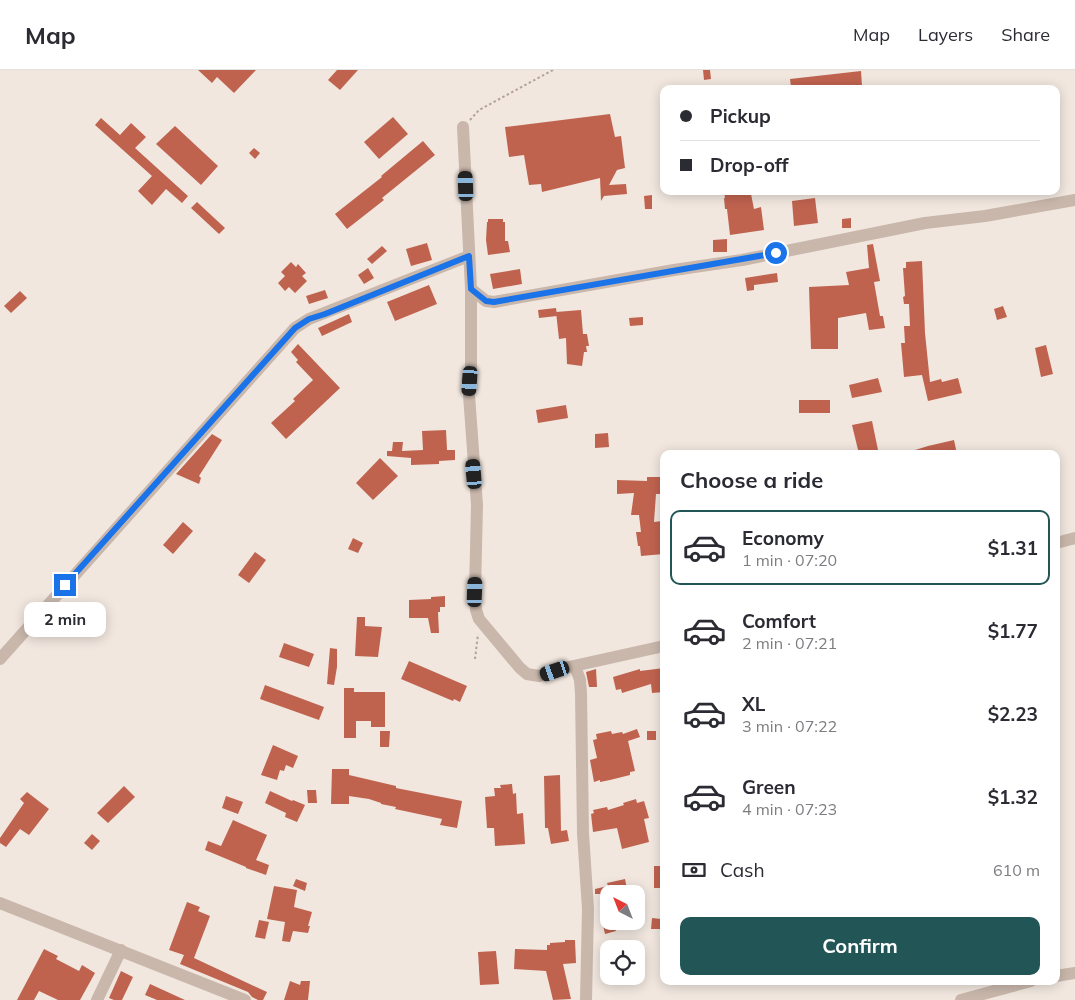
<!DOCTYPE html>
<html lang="en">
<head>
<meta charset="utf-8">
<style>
	:root { --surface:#fff; --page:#f2f2f3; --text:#2b2b33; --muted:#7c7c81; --line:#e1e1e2; --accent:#225656 }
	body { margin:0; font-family:Mulish,sans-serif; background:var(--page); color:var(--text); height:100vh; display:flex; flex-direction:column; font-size:19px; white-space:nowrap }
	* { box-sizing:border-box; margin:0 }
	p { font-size:16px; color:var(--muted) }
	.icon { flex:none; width:28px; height:28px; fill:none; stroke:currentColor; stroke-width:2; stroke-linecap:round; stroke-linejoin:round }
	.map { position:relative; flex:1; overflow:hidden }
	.details { position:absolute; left:660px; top:380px; width:400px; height:535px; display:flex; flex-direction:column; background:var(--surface); border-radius:10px; box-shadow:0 2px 12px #0003 }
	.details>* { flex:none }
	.guide { position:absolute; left:660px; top:15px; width:400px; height:110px; border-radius:10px; box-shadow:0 2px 12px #0003; display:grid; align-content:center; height:110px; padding:0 20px; background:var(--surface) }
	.needle { width:32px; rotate:318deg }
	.fabs { position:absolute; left:600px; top:815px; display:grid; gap:10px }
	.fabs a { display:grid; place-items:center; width:45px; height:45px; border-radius:10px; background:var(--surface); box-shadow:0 2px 12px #0003; font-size:25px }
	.end { position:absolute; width:22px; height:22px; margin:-11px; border:6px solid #1a73e8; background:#fff; box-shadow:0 0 0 2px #fff }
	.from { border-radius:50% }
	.bubble { position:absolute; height:35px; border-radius:10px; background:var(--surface); box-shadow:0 2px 12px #0003; font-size:16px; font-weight:700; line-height:35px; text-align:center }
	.car { position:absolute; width:15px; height:30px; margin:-15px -8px; border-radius:6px; box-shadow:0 0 4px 1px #0007; background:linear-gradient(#222 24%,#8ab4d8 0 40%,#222 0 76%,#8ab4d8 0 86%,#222 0) }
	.guide b { display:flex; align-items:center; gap:18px; height:48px; font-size:19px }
	.guide b+b { border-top:1px solid var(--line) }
	.guide i { width:12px; height:12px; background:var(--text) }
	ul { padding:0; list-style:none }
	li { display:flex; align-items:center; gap:15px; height:75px; margin:0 10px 8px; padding:0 10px; border:2px solid transparent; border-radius:10px }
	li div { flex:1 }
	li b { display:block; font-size:19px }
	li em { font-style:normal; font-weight:700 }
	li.current { border-color:var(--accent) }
	li>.icon { width:45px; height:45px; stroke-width:1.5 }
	h2 { padding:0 20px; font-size:22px; line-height:60px }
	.pay { display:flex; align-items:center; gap:12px; height:55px; padding:0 20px; font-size:19px }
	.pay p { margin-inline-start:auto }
	.primary-button { display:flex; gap:10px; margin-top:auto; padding:10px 20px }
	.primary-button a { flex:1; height:58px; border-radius:10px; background:var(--accent); color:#fff; font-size:20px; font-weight:700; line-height:58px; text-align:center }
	header { display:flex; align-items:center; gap:30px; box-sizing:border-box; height:70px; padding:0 25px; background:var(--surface); border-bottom:1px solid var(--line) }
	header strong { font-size:24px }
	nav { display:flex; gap:28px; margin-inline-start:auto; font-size:18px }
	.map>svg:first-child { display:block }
	.building { fill:#bf634f }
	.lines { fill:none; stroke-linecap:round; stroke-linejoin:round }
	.path { stroke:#b5a195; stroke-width:2; stroke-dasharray:2.5 2.5; stroke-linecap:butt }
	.minor { stroke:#c9b7ab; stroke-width:12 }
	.route { stroke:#1a73e8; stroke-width:6 }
</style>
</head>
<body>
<header>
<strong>Map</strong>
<nav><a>Map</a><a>Layers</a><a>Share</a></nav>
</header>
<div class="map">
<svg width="1075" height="930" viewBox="0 0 1075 930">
	<rect width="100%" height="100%" fill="#f1e7df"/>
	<g class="building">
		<polygon points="198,0 256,0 234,23 217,7 212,13"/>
		<polygon points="337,0 358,0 340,20 328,10"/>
		<polygon points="703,0 710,0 711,9 704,10"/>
		<polygon points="861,1 862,16 836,19 795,19 795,16 791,17 790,9"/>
		<polygon points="610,44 615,67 621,66 625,98 617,100 609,115 626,114 627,124 604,126 601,131 600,108 542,122 541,114 529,115 524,85 509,87 505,57"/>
		<polygon points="393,47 408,64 379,89 364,72"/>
		<polygon points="101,48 120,65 131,53 146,67 135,78 188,126 182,133 166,119 152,135 138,121 152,106 95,55"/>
		<polygon points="175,56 218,96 201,115 156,74"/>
		<polygon points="423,71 435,85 382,128 384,130 347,159 335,144 382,107 381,106"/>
		<polygon points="254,78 260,83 255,89 249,83"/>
		<polygon points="724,121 743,121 744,125 751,124 754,139 761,137 764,160 730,165 727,139 725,139 724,128 725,128"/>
		<polygon points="652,125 652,139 645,139 644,126"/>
		<polygon points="815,128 818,153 794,156 792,131"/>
		<polygon points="197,132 225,158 219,164 191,138"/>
		<polygon points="851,148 851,158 842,158 842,149"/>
		<polygon points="488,149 503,149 503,152 505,152 505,171 508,171 510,182 488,185 486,170 487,152 488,152"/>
		<polygon points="727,169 727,182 713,182 713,170"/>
		<polygon points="427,173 432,190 411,196 406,179"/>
		<polygon points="873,174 880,211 874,212 880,246 883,246 885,258 869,260 866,243 838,248 838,279 811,279 809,217 849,215 846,202 869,198 867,175"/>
		<polygon points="382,176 387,181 372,194 367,189"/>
		<polygon points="922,191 925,263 930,312 941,309 942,312 958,308 962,323 928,331 922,305 904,307 901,273 905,273 904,256 910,256 909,234 904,234 903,227 905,226 903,198 906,198 906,192"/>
		<polygon points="291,192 296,197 298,194 306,203 302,206 307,211 295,223 289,217 285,221 278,213 285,206 281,202"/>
		<polygon points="368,198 374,208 364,214 358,205"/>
		<polygon points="520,199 522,214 493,219 490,204"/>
		<polygon points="777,203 778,212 754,215 754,220 747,221 745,208"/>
		<polygon points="429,215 437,234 395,251 387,232"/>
		<polygon points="325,220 328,228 309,234 306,226"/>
		<polygon points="20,221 27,228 11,243 4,236"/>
		<polygon points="1003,236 1007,247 997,250 994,239"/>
		<polygon points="556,238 557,246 539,248 538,240"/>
		<polygon points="581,240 583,264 587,264 589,276 586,276 587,282 584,282 582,296 567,294 566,268 559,269 556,242"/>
		<polygon points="349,244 352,252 322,266 318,258"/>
		<polygon points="643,247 643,255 630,256 629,248"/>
		<polygon points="298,274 340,318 286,369 271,353 295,331 293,329 313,310 296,292 298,290 291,282"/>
		<polygon points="1046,275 1053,304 1041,307 1035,278"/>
		<polygon points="878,308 882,322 852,328 849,315"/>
		<rect x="799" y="330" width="31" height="13"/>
		<polygon points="566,335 568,348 538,353 536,340"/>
		<polygon points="872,351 878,380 859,384 852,355"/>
		<polygon points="446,360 447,380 455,380 455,390 439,391 439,394 411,395 411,388 387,386 387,381 392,381 393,372 403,372 402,381 423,380 422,361"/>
		<polygon points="608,363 609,377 595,378 595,364"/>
		<polygon points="212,364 222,370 199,406 201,408 199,414 176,404"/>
		<polygon points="954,370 957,384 913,384 912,381 928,376"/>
		<polygon points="380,388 398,406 373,430 356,413"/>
		<polygon points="647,407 660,407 660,424 656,424 654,452 662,451 664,484 641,486 640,476 638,476 636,462 641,462 639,445 631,445 634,423 617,424 617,410 647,411"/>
		<polygon points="183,452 193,461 173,484 163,475"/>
		<polygon points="353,468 363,473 358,483 348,479"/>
		<polygon points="255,482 266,490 249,513 238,505"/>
		<polygon points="445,526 445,537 440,537 440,542 438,542 439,563 431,563 428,548 409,548 409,530 431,529 431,527"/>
		<polygon points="357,547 365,547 365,556 382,557 378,587 355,586"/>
		<polygon points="284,573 314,584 309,597 279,587"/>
		<polygon points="330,578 337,579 337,597 334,615 327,614"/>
		<polygon points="409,591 467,616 460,632 454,629 453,631 401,609"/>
		<polygon points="664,598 664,622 652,623 651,614 622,623 621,619 616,620 613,607 640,599 640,601"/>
		<polygon points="596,599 597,617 589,617 586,602"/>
		<polygon points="265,615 324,637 319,650 260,629"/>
		<polygon points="344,618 354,618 354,622 385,622 385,657 371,657 371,651 356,651 356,668 344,668"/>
		<polygon points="637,659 640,667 628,671 635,701 630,702 630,705 610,710 600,712 600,710 594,712 590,690 597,688 593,670 597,669 596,664 611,661 612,664 622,662 623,664"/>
		<polygon points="380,661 390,661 389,677 380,677"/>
		<rect x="647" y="661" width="9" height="9"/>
		<polygon points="273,675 298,686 293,698 286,695 284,701 280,700 277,710 261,705"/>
		<polygon points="332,699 349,699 349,705 396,716 396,718 462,731 457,758 440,755 442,749 395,739 396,737 381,734 381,733 369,729 349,726 349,734 331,734"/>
		<polygon points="560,705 561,761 567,760 569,771 551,774 548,758 545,758 544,706"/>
		<polygon points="512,714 513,724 516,723 517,744 523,743 525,774 495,776 494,758 487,758 485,727 495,726 494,718 501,718 500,715"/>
		<polygon points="124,716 135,727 108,753 97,743"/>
		<polygon points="307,720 316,720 317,733 308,733"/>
		<polygon points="270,721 292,731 293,730 305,735 297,752 285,747 286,743 265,733"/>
		<polygon points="27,722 49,739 29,765 20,759 6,777 0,773 0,768 24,733 20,729"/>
		<polygon points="226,726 243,732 238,744 222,738"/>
		<polygon points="636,729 637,733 644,731 649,748 644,749 649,772 622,779 617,758 593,762 591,744 594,743 593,740 607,737 608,740 624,735 623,733"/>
		<polygon points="233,750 267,765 256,790 269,795 266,805 246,798 246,797 205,780 208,771 221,776"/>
		<polygon points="92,764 100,771 92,780 84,773"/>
		<rect x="654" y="796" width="10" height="22"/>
		<polygon points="296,809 307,813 305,821 293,816"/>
		<polygon points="625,809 628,824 609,824 609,850 605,850 600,824 595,824 595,819 608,816 607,813"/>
		<polygon points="274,816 297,820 294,837 312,842 308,856 310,856 308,863 293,861 290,872 282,871 285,852 267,849"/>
		<polygon points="187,832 200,837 198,841 210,846 194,888 267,922 263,930 258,930 252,927 248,922 180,894 184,885 169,880"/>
		<polygon points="652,848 661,849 660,859 651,859"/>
		<polygon points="259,850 269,852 265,869 255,867"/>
		<polygon points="602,851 613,851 616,861 605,864"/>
		<polygon points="565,870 575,870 576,893 563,894 571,929 553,930 546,901 514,899 515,879 547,880 547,875 550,875 550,873 565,872"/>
		<polygon points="44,879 58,886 56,889 79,901 82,895 95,903 80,930 58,930 39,921 34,930 17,930"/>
		<polygon points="496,881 499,914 480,915 478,882"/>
		<polygon points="121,901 133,907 122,930 114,930 109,928"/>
		<polygon points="610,906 623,906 623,914 611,914"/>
		<polygon points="290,911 300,915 301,911 310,911 308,930 284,930"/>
		<polygon points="150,914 185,930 157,930 145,925"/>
	</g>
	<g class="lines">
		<g class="path">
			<polyline points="470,50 479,40 553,0"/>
			<polyline points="475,589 478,564"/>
		</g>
		<g class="minor">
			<polyline points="463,57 471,219 471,297 469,325 477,435 475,522 476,540 479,549 520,598 527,604 539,606 569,597 664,576"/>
			<polyline points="471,219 486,231 494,232 674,200 742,190 925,153 985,146 1075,130"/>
			<polyline points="1056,473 1075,468"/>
			<polyline points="0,589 295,258 309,249 469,186"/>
			<polyline points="575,596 580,610 581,623 583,763 588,839 586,930"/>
			<polyline points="0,833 245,930"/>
			<polyline points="1056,906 1075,903"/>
			<polyline points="97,930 121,880"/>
			<polyline points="961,930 1031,911"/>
		</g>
	</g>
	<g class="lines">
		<polyline class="route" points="65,515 295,258 309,249 325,244 469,186 471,219 486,231 494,232 776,183"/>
	</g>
</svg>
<div class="fabs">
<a><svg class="needle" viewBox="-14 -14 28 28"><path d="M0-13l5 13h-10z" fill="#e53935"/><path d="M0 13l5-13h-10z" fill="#7c7c81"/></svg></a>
<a><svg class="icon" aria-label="locate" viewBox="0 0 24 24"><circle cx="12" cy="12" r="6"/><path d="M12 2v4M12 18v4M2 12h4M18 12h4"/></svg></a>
</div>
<i class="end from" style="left:776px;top:183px"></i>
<i class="end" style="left:65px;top:515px"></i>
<div class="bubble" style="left:24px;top:532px;width:82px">2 min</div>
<i class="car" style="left:466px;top:116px;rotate:358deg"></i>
<i class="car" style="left:470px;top:311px;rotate:184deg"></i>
<i class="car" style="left:474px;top:404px;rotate:355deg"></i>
<i class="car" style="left:475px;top:522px;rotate:2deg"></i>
<i class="car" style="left:555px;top:601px;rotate:251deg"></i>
<div class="guide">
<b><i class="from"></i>Pickup</b>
<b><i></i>Drop-off</b>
</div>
<section class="details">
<h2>Choose a ride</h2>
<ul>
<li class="current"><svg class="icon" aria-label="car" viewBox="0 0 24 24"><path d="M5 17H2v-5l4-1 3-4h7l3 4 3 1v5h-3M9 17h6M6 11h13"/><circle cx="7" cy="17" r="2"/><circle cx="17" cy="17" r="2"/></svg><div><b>Economy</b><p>1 min · 07:20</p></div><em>$1.31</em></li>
<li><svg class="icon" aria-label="car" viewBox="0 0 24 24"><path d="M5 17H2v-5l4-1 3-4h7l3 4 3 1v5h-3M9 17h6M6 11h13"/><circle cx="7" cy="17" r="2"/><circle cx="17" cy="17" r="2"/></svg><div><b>Comfort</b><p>2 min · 07:21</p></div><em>$1.77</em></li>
<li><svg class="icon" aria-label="car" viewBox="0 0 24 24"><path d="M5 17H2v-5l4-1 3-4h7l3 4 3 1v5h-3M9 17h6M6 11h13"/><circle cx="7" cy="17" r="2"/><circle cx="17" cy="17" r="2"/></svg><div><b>XL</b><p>3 min · 07:22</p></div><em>$2.23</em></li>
<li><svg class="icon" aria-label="car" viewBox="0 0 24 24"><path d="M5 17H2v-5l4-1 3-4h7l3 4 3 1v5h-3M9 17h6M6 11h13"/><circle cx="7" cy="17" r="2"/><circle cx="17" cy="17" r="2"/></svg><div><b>Green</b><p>4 min · 07:23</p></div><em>$1.32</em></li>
</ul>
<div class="pay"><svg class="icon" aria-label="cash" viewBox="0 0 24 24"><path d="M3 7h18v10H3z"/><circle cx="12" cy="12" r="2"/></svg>Cash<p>610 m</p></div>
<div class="primary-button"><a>Confirm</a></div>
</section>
</div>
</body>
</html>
